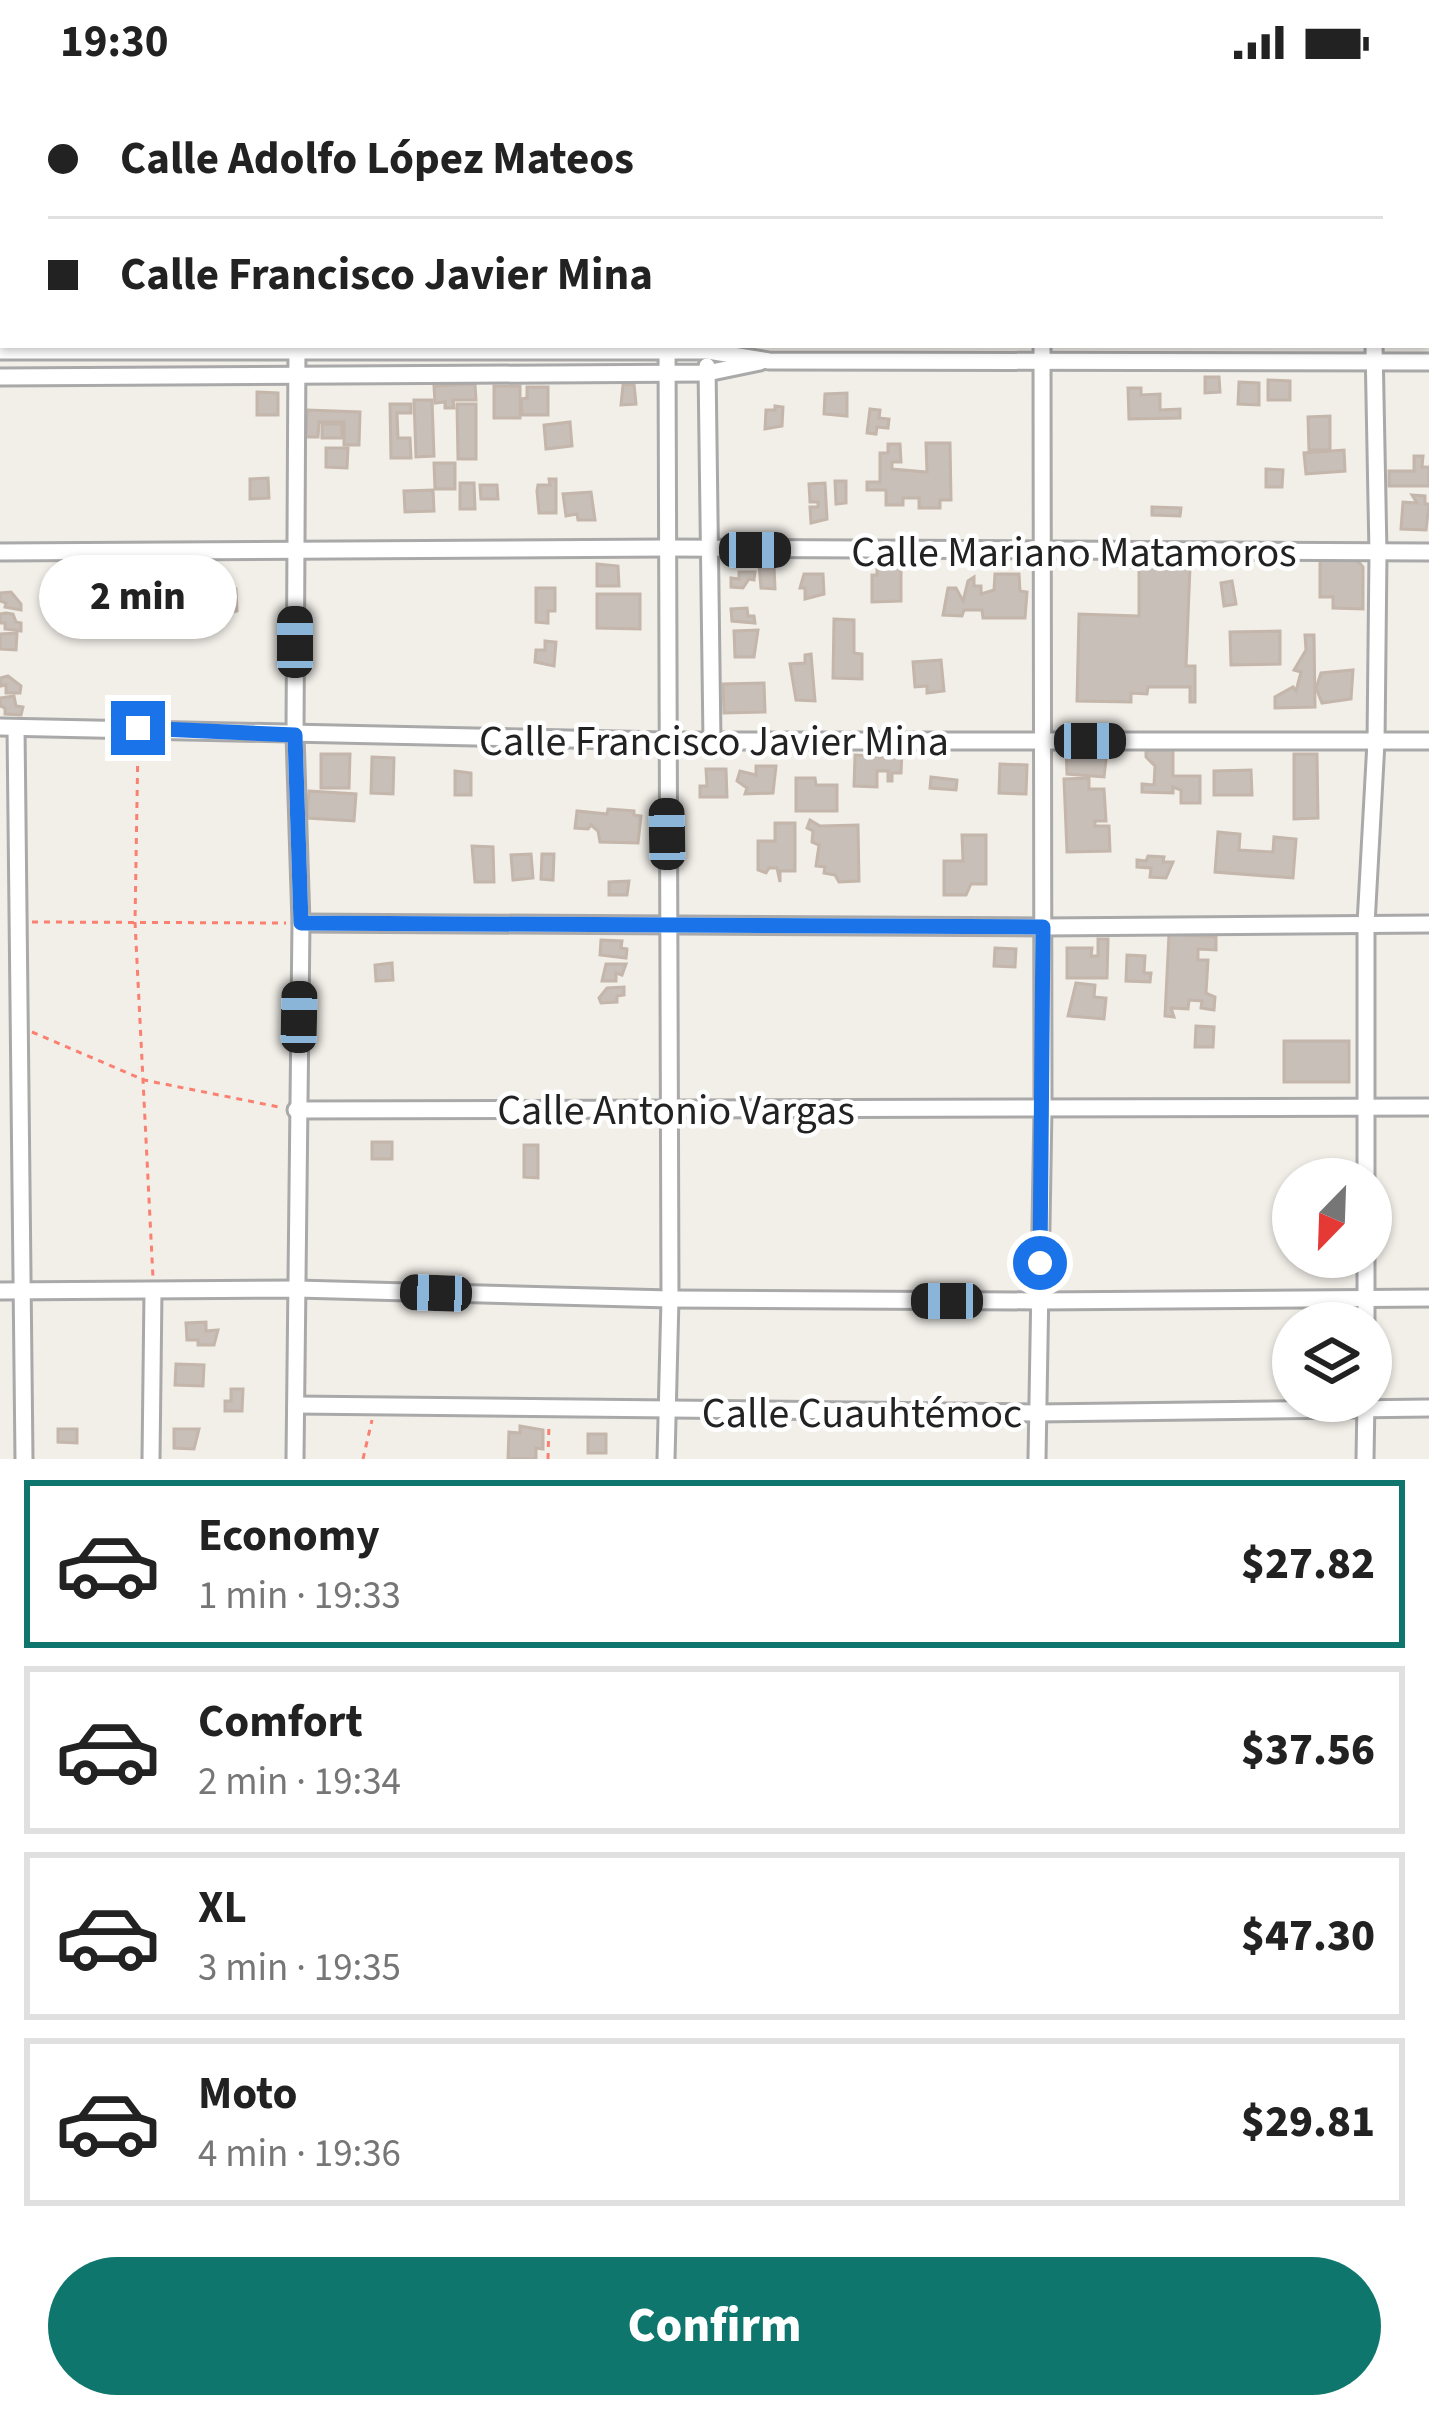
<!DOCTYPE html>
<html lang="en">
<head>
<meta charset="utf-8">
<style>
	:root { --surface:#fff; --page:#f6f6f6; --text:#222; --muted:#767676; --line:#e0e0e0; --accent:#0f766e }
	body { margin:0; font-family:"Source Sans 3",sans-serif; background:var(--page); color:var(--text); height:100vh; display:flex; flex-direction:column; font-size:45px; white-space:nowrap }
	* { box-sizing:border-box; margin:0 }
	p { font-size:39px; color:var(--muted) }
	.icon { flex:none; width:66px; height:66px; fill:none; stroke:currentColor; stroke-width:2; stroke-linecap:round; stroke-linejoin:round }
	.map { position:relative; height:1375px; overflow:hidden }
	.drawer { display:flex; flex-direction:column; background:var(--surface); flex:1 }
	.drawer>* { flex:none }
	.guide { position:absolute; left:0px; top:0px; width:1431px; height:264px; box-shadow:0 3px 9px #0004; display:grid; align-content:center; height:264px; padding:0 48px; background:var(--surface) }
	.needle { width:78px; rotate:203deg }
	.buttons { position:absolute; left:1272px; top:1074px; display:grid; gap:24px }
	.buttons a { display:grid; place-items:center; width:120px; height:120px; border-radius:50%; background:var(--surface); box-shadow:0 3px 9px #0004; font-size:60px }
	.end { position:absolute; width:54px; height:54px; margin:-27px; border:15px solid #1a73e8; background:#fff; box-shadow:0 0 0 6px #fff }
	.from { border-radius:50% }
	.bubble { position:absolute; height:84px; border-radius:42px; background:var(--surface); box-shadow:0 3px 9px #0004; font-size:39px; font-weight:800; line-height:84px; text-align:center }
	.car { position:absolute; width:36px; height:72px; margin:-36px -18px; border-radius:15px; box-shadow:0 0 9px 3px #0007; background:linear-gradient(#222 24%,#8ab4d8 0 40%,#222 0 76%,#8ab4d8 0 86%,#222 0) }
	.guide b { display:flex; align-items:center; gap:42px; height:114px; font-size:45px }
	.guide b+b { border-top:3px solid var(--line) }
	.guide i { width:30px; height:30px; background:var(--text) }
	ul { padding:21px 0 0; list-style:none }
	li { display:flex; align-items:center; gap:36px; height:168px; margin:0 24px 18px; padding:0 24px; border:6px solid var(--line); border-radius:0px }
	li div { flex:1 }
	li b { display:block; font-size:45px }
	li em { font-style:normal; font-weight:800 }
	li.on { border-color:var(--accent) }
	li>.icon { width:108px; height:108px; stroke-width:1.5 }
	.button { display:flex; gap:24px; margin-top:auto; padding:24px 48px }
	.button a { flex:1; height:138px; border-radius:72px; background:var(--accent); color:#fff; font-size:48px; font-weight:800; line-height:138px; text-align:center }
	.status { display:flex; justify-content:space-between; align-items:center; height:84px; padding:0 60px; background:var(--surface); direction:ltr }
	.status svg { height:33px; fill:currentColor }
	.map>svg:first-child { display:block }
	.building { fill:#c7bfb8; stroke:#c4b6ab; stroke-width:3 }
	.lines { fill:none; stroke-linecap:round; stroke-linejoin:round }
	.minor-casing { stroke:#a9a9a9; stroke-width:21 }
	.path { stroke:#fa8072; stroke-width:3; stroke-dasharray:6 6; stroke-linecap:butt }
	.minor { stroke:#fff; stroke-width:15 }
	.route { stroke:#1a73e8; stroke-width:15 }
	.labels { text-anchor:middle; stroke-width:9; stroke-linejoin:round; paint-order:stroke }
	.street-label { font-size:42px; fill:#222; stroke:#fff }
</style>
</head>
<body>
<div class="status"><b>19:30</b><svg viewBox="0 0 49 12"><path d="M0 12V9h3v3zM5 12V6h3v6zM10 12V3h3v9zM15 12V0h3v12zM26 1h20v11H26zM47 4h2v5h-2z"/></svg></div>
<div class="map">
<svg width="1429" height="1375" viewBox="0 0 1429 1375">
	<rect width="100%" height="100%" fill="#f2efe9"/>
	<g class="building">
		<polygon points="1205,293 1219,293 1220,308 1205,309"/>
		<polygon points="1268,296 1290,297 1290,316 1268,316"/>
		<polygon points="1239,298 1259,299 1259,321 1238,320"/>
		<polygon points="475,300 476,316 453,316 454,324 445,324 445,318 435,319 434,302"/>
		<polygon points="634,300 636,320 621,321 623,301"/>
		<rect x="494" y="302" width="26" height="32"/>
		<polygon points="527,303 548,303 548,331 522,331 521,315 527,314"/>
		<polygon points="1128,304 1141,304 1141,311 1160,310 1160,326 1180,325 1180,334 1129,335"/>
		<polygon points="257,308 278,309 278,331 257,331"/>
		<polygon points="847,309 847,332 824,330 825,310"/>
		<polygon points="414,316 432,316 434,372 416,373"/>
		<polygon points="390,320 411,320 411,329 397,329 398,354 410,354 411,374 391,374"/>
		<polygon points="457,320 476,320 476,375 458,375"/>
		<polygon points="775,322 783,323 782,342 765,345 766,326 775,326"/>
		<polygon points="870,325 880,326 879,334 889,335 888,344 877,343 876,350 867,349"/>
		<polygon points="307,326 360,328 359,361 344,361 344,338 319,338 318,353 306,353"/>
		<polygon points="1330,332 1330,366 1309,366 1308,333"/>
		<polygon points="570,338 572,362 546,365 544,341"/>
		<rect x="322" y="340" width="20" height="14"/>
		<polygon points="926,359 950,359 951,416 940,416 940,424 919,424 919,414 903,414 903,421 886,421 886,406 867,406 867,398 880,398 880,369 888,369 888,360 900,360 901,378 892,378 892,385 927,388"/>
		<polygon points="326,364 348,364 347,384 326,383"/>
		<polygon points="1344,366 1345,387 1306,390 1304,369"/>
		<polygon points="1414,372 1423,372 1422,383 1429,383 1429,402 1389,402 1389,387 1414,387"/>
		<polygon points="434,379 455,379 455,405 435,405"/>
		<polygon points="1266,385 1283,386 1282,403 1266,403"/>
		<polygon points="268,394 269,414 250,415 250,395"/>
		<polygon points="549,395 556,395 556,429 539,429 537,407 538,401 550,401"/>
		<polygon points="835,397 846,397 846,419 836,420"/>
		<polygon points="460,399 474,399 475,425 460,425"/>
		<polygon points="825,399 827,435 811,439 810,423 818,423 818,418 810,418 809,400"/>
		<polygon points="480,401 497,401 498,415 481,415"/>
		<polygon points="433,406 434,427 405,428 404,407"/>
		<polygon points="591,408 595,436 578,436 577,430 566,432 563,410"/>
		<polygon points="1412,411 1425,412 1425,420 1429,420 1426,446 1401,445 1403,418 1417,419"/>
		<polygon points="1152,423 1181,424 1180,432 1152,431"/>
		<polygon points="1320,476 1357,476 1363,483 1363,525 1333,524 1333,513 1320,513"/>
		<polygon points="597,480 618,482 619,502 597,502"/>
		<polygon points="877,480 901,480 901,517 872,518 872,491 877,491"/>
		<polygon points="759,481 774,482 775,505 761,504"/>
		<polygon points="1106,481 1190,483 1186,582 1195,582 1195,618 1190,618 1190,603 1148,603 1147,610 1131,609 1131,618 1077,617 1079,530 1139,532 1139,484"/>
		<polygon points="739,488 755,488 754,496 749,495 743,504 731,503 731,494 739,495"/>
		<polygon points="804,490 823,490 824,510 805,515 805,504 800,504"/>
		<polygon points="995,490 1019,490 1020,507 1027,508 1025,534 983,534 982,526 964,526 962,532 943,531 948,504 956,504 963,517 968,497 974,493 974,502 981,502 981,510 994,506"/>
		<polygon points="1232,497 1236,520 1224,522 1221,499"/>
		<polygon points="536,504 555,504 555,527 548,527 548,539 536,538"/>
		<polygon points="226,505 236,505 237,527 220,532 219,515 226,515"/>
		<polygon points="11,508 21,520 21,526 5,523 6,519 0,517 0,509"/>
		<polygon points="597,510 640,510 640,545 597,544"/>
		<polygon points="203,512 213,512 214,539 204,539"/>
		<polygon points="747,524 748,532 754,532 755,539 732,537 731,525"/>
		<polygon points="6,529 13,530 16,538 21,539 21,547 5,545 5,539 0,539 0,530"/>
		<polygon points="834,535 854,536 854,569 862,570 862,595 833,594"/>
		<polygon points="758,546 754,573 735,573 734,547"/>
		<polygon points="1280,547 1280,580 1231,581 1230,548"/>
		<polygon points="17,549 16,566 0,565 0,550"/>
		<polygon points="1305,551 1314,551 1315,623 1275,624 1275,613 1293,603 1296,607 1301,588 1294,586 1306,566"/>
		<polygon points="545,557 556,558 554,582 535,578 536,566 545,566"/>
		<polygon points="811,570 815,617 796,616 790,580 805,579 805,571"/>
		<polygon points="941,576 944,607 927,609 927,602 915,603 913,578"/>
		<polygon points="1353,586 1351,615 1322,619 1316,604 1321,589"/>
		<polygon points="8,592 21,602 20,609 6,609 6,601 1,602 0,594"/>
		<polygon points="764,599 765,628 724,629 723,600"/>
		<polygon points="14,612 16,622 23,623 21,631 5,630 5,624 0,622 0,614"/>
		<polygon points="1066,665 1107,667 1104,693 1067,690"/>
		<polygon points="1146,666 1173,666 1173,692 1200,692 1200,719 1181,719 1181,706 1173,703 1173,709 1142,708 1142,700 1154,701 1155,682 1146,673"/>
		<polygon points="893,667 902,668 901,689 892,689 892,697 888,697 888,687 877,687 877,703 854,702 855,671 890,673"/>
		<polygon points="321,670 350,670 349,704 321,704"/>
		<polygon points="1294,670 1317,670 1318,734 1294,735"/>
		<polygon points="372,673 394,674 393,710 371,709"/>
		<polygon points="1000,680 1027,681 1026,710 999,709"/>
		<polygon points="756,682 776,682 773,709 745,710 747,704 737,697 740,687 756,691"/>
		<polygon points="706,685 726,685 727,713 700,713 700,702 707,702"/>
		<polygon points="1251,686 1252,711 1214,711 1214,687"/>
		<polygon points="455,687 471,689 471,711 455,711"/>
		<polygon points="931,693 957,696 956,706 930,704"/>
		<polygon points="796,694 815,694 816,701 837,701 837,727 796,727"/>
		<polygon points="1089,694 1089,705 1104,705 1106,737 1095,737 1095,742 1109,742 1110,767 1067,768 1064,695"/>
		<polygon points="309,707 356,710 354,737 307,734"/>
		<polygon points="608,725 634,727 634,731 641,732 638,759 600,758 598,747 591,741 588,745 575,744 577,727 607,730"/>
		<polygon points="810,736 820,742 858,741 859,797 839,798 835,791 824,789 825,783 816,782 819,761 812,758 813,747 807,744"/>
		<polygon points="775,739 795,739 795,787 780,787 780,798 777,784 769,784 766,789 758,786 758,757 775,757"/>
		<polygon points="1218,748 1240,750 1239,766 1273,768 1274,753 1296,755 1293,794 1215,788"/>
		<polygon points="962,751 986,751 986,800 971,800 966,811 944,811 944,777 963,777"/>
		<polygon points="472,762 493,763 494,798 475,798"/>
		<polygon points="531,770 533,794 513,796 511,771"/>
		<polygon points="542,770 554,770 553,796 541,795"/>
		<polygon points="1148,772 1164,773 1163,778 1173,778 1166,794 1150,793 1151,784 1137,783 1137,776 1146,777"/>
		<polygon points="629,797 627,811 609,811 609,798"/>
		<polygon points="1169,850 1216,853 1216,866 1198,865 1198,876 1208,876 1206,909 1215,913 1214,926 1201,924 1202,917 1189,916 1188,925 1171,924 1174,933 1165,932"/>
		<polygon points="1098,855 1108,855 1107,894 1067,894 1067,864 1092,864 1091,872 1098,872"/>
		<polygon points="601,856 622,857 621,864 627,865 626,874 600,871"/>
		<polygon points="995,864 1016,865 1015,883 994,882"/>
		<polygon points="1127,871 1145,872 1144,889 1151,889 1150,898 1126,897"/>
		<polygon points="392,879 393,896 376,897 375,881"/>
		<polygon points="606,880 626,880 622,891 616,889 616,897 602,897"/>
		<polygon points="1076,899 1095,901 1094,913 1106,914 1104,935 1068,932"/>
		<polygon points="624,903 624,911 617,912 617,918 601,919 599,914 607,904"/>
		<polygon points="1196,942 1214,943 1213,963 1195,963"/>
		<rect x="1284" y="957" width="65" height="41"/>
		<rect x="372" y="1058" width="20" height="17"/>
		<polygon points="524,1061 538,1061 538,1094 524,1093"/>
		<polygon points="206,1238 206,1247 218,1246 214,1261 198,1261 198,1256 187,1256 186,1239"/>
		<polygon points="176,1280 204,1281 203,1302 175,1301"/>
		<polygon points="231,1305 243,1305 242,1327 225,1327 225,1317 231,1317"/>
		<polygon points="520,1342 543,1346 543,1365 536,1364 536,1375 508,1375 509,1348 520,1349"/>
		<polygon points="58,1345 77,1345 77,1359 58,1358"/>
		<polygon points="174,1345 199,1345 194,1365 174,1364"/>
		<rect x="588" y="1350" width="18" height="19"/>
	</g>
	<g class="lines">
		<defs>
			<g id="minor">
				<polyline points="1041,0 1041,3"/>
				<polyline points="297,3 297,0"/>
				<polyline points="670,3 670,0"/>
				<polyline points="710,3 710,0"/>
				<polyline points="1376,3 1376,0"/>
				<polyline points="1428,85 1429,85"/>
				<polyline points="0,89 3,89"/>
				<polyline points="0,267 708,267 769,277 1429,278"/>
				<polyline points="707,282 712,657"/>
				<polyline points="0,293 707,289 760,278"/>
				<polyline points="0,468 666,464 1429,468"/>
				<polyline points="0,643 666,657 1429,657"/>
				<polyline points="16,644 24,1375"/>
				<polyline points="301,839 1043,843 1429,840"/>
				<polyline points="296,1026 1429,1023"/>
				<polyline points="1366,1095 1366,840 1376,658 1378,469 1374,261"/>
				<polyline points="0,1207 297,1205 670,1215 1040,1217 1429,1214"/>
				<polyline points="1366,1239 1366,1173"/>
				<polyline points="296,1321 1038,1329 1429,1324"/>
				<polyline points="151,1375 153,1207"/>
				<polyline points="295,1375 301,839 295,651 297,261"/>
				<polyline points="666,1375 670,1215 667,261"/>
				<polyline points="1037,1375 1043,1024 1042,261"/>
				<polyline points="1365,1375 1366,1317"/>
			</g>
		</defs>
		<use href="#minor" class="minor-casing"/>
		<g class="path">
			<polyline points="138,658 135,838 153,1194"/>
			<polyline points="32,838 286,839"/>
			<polyline points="32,948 144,996 279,1023"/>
			<polyline points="363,1375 372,1336"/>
			<polyline points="548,1375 549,1339"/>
		</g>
		<use href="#minor" class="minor"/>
	</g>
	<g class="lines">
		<polyline class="route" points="138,644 295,651 301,839 1043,843 1040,1179"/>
	</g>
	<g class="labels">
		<g class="street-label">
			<text x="1074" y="482">Calle Mariano Matamoros</text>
			<text x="714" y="671">Calle Francisco Javier Mina</text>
			<text x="676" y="1040">Calle Antonio Vargas</text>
			<text x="862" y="1343">Calle Cuauhtémoc</text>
		</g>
	</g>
</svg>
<div class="buttons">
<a><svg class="needle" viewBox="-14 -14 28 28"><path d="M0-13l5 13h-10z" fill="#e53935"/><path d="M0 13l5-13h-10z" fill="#767676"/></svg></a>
<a><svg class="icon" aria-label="layers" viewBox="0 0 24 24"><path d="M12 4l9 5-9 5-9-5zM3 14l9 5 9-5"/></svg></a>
</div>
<i class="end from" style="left:1040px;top:1179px"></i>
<i class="end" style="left:138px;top:644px"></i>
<div class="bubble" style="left:39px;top:471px;width:198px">2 min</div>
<i class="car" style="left:755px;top:466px;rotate:90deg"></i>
<i class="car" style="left:295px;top:558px;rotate:0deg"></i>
<i class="car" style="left:1090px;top:657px;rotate:90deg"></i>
<i class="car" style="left:667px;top:750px;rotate:359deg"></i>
<i class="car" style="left:299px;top:933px;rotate:1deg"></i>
<i class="car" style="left:436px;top:1209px;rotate:272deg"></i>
<i class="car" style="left:947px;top:1217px;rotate:270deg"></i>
<div class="guide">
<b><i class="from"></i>Calle Adolfo López Mateos</b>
<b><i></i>Calle Francisco Javier Mina</b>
</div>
</div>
<section class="drawer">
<ul>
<li class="on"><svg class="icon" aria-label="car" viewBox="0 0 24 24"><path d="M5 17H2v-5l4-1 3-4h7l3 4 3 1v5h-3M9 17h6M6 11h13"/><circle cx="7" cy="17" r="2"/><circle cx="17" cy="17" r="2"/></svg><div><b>Economy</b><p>1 min · 19:33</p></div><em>$27.82</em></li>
<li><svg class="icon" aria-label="car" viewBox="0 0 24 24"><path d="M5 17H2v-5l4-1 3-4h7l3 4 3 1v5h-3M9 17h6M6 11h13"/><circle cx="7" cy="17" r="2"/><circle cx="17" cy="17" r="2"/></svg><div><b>Comfort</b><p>2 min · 19:34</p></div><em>$37.56</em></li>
<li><svg class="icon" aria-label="car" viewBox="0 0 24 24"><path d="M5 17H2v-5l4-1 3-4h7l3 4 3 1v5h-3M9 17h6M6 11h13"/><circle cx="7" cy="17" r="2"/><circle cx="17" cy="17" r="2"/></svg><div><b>XL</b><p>3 min · 19:35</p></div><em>$47.30</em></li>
<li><svg class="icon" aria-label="car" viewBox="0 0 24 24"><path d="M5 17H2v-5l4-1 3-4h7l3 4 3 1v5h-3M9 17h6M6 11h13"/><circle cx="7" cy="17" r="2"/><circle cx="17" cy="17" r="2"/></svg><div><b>Moto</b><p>4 min · 19:36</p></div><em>$29.81</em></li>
</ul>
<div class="button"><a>Confirm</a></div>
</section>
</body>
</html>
